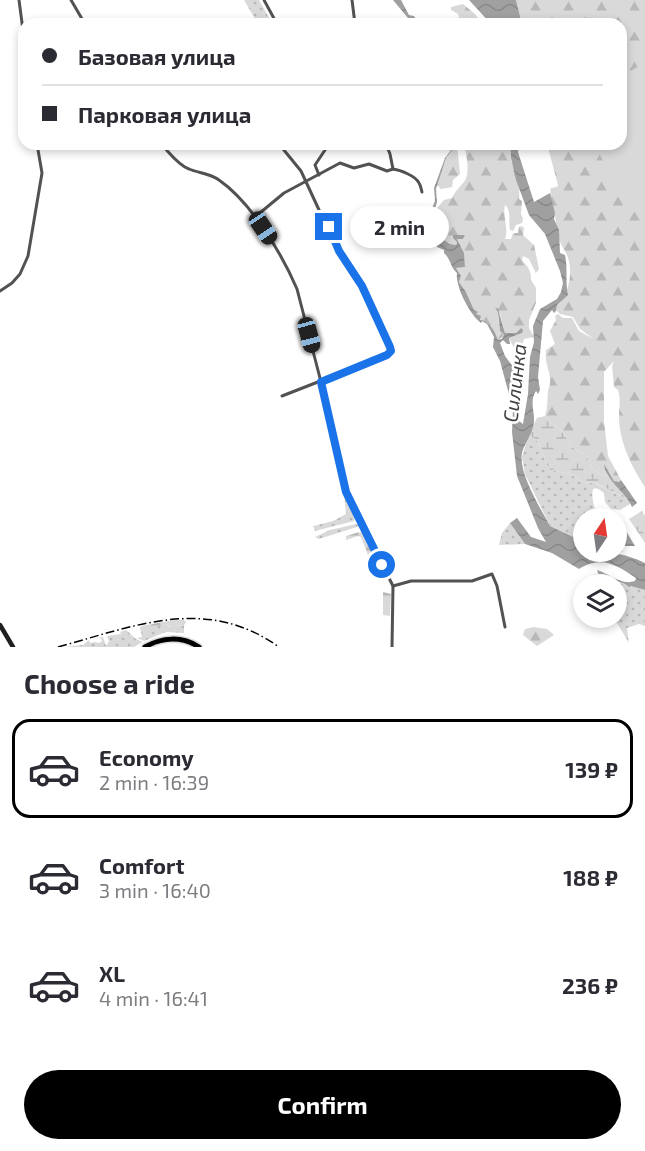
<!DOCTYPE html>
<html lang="en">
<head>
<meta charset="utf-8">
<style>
	:root { --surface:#fff; --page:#f7f7f7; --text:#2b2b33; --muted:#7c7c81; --line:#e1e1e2; --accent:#000 }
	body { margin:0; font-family:"Exo 2",sans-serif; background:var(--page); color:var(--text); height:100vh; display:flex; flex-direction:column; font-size:22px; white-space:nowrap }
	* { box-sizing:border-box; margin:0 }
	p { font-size:20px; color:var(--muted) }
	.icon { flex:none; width:33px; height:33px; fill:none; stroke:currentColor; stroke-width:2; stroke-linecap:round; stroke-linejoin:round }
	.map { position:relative; height:647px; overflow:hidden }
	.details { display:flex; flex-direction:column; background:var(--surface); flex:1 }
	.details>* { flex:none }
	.top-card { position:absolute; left:18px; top:18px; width:609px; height:132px; border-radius:18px; box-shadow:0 3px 9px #0003; display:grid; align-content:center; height:132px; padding:0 24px; background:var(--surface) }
	.needle { width:39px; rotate:13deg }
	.buttons { position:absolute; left:573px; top:508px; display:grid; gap:12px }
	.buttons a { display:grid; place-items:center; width:54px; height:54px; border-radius:50%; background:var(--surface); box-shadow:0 3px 9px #0003; font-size:30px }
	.end { position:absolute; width:27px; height:27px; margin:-14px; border:8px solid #1a73e8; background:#fff; box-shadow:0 0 0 3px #fff }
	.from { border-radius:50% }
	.bubble { position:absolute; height:42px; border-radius:21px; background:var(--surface); box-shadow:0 3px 9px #0003; font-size:20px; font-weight:700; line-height:42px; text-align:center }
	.car { position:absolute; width:18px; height:36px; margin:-18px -9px; border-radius:8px; box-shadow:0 0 4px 2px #0007; background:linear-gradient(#222 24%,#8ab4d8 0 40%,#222 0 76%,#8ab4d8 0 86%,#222 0) }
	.top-card b { display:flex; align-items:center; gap:21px; height:57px; font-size:22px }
	.top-card b+b { border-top:2px solid var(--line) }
	.top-card i { width:15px; height:15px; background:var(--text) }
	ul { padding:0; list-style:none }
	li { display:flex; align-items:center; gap:18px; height:99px; margin:0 12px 9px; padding:0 12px; border:3px solid transparent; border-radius:18px }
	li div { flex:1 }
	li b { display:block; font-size:22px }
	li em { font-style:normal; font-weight:700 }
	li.on { border-color:var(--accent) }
	li>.icon { width:54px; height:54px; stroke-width:1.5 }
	h2 { padding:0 24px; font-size:27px; line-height:72px }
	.action { display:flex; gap:12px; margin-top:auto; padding:12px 24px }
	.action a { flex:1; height:69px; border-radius:36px; background:var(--accent); color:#fff; font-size:24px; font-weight:700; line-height:69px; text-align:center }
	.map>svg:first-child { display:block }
	.grass { fill:url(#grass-dots) }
	.forest { fill:url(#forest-firs) }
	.wetland { fill:url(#wetland-marsh) }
	.park { fill:#d9d9d9 }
	.water { fill:url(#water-waves) }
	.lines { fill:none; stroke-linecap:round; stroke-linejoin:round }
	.primary-casing { stroke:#dbdbdb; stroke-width:8 }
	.minor { stroke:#525252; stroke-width:3 }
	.secondary { stroke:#1f1f1f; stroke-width:4.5 }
	.primary { stroke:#000; stroke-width:5 }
	.rail { stroke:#000; stroke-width:1.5; stroke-dasharray:9 3 1.5 3; stroke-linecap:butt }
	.route { stroke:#1a73e8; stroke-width:8 }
	.labels { text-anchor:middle; stroke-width:5; stroke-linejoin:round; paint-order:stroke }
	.water-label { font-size:20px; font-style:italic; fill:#414141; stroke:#fff }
</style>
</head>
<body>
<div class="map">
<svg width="645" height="647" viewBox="0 0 645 647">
	<defs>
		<pattern id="grass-dots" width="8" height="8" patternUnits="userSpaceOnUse" patternTransform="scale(1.5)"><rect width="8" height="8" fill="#d9d9d9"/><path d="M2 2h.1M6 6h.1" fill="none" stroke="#b8b8b8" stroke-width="1.8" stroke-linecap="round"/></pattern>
		<pattern id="forest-firs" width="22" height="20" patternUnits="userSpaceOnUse" patternTransform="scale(1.5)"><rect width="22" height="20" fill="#d9d9d9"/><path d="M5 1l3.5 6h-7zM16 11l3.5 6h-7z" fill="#b8b8b8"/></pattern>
		<pattern id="wetland-marsh" width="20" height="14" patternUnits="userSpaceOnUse" patternTransform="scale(1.5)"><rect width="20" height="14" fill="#d9d9d9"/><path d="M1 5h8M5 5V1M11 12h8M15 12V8" fill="none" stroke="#b8b8b8"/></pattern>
		<pattern id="water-waves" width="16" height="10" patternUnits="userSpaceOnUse" patternTransform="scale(1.5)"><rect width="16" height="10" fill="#a0a0a0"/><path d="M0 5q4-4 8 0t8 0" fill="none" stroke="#888"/></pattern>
	</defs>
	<rect width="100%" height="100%" fill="#fff"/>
	<g class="grass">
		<polygon points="244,0 259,0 272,23 258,24"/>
		<path d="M528 436C544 439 542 459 550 470L570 474 583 482 595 483 630 501V504L620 510 611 509 605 502 604 493 597 488 593 489C591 497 594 511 600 517H605L612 513 615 515 621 528H617L616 519H584L583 542 550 526 525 474 522 457Z"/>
		<polygon points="344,492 355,517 354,521 315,531 313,526 333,521 346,514"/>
		<polygon points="510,523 525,544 499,545 502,533"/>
		<polygon points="356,524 360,526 319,539 315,537 330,530"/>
		<polygon points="594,574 604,574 607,578 645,590 645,626 639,624 627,628 629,643 614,618 616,618 616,585 597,585 592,578"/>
		<polygon points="166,624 171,628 174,626 184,625 184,633 166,632 144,641 137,638 142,637 140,627"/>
		<polygon points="126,630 136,639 143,642 134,647 64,647 83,645 89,640 90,643 95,642 99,643 102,641 100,637 103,637 106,646 109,641 107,636 121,634 120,632"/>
	</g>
	<g class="forest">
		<path d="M516 0H645V487C632 467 619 442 619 417 619 407 621 400 618 390L614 387 612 366 614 361 604 372V421L608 456 621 480 619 483 614 481 604 465 608 476 600 474 592 468 587 457 570 446 565 435 545 416C548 407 547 401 548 392 548 389 550 386 550 383 551 371 544 364 546 350L555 344 550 331 556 320 555 316 558 314 563 318H572L579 331 594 339 580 329 573 317 560 314 556 310 557 305C569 296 573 273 568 258 567 253 562 247 560 242 557 234 556 219 554 210 552 203 549 195 551 188L557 187 558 185 547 144H621V24H522Z"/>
		<polygon points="463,4 475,14 482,24 456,24 459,17 458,14 451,10 451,7"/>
		<polygon points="457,144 460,174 453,180 452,187 441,189 437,184 446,158 453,149 448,145"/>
		<path d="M464 144H510C511 149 510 154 511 159 514 173 521 184 519 199L522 201 521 214 523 219 522 223 516 225 513 231 510 230C508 222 512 211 505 205 502 216 509 227 505 239H511L513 233H518L519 227 522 226 524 228 523 235 534 245 539 269 536 273 529 259 523 256 522 260C528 267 531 270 531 280L536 288V303L529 320V328L534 337 524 339 521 353 515 350 509 338 522 333 521 328 516 333H505L500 313 498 316 500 331 504 336 498 340 488 324 480 320 481 317 476 314 466 292 459 282 461 276 456 268 465 267 464 255 457 239H463L465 235H453V238L457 241 456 245 450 244 435 234 434 222 437 218V208L444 200 452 198C455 191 459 188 464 182 471 173 466 154 464 144Z"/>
		<polygon points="359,532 363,533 380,567 381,576 376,576 361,537 358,536 346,540 346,536"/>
		<polygon points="383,592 391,594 390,616 383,615"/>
		<polygon points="174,620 184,620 186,622 184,625 174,626 172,628 166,624 146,629 141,626"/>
		<polygon points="534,627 547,629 554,635 537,646 523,635 525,629"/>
	</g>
	<g class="wetland">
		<path d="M545 416 565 435 570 446 587 457 592 468 600 474 608 476 630 501 596 483 583 482 570 474 550 470C542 459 544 439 528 436L537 418Z"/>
		<polygon points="642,511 645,516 645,543 629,519"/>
	</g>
	<polygon class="park" points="645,63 645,211 608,170 594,144 621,144 621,76"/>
	<g class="water">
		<polygon points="393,0 401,0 409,15 414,16 419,24 413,24"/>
		<polygon points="469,0 516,0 522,24 491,24"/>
		<path d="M447 144 453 149 446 158 436 189 437 202 433 216 435 224 433 227 435 234 450 244 456 245 457 242 453 238V235H465L463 239H457L464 253 465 267 456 268 461 276 459 282 466 292 474 310 478 312 476 314 481 316 480 320C490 321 495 332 498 340L502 339 504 335 500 331 498 312 495 307 498 309 505 333H516L521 328 523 330 522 333 509 338 510 344H507L503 340 500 343 505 356 517 372 514 354 517 361 520 359 522 378 516 382 519 421 523 424 528 394 530 357 534 342 533 326 540 309 557 299 561 292 563 283 560 271 545 234 529 215 516 180 511 158 510 144H519L518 152 534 202 550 193 555 213 554 219 559 230 560 253 565 255C568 268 565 282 568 295L557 305 556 311 554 313 552 310 543 321 538 377 540 390 538 394 536 391C528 403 537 415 533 427 531 436 524 444 522 453 518 473 541 509 550 526L583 542 584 552C608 552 622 552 645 563V590L631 586 629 587C622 579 610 584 604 574L599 576 597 570C608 573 621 586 635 581L636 578C617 565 601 555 579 569L552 553 525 544 510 523 517 518 531 537 546 542 538 528 517 476 512 432 513 409 500 361 493 347 494 337 487 324 482 321 481 323C470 315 455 286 457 273 450 267 451 259 444 253V250L437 247 431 237 430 227 432 208 435 201 434 188 445 158 451 150V148L447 147Z"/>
		<path d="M604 464 614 481 619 482 621 480 637 503 632 507C626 492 605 480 604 464Z"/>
		<polygon points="620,521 635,546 624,546 621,550 623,552 617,549 626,540 624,533 617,531 617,528 620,527"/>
	</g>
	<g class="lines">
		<defs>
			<path id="primary" d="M145 647C162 637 182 636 199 647"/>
		</defs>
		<use href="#primary" class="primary-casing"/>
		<g class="minor">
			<polyline points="19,0 24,38"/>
			<polyline points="71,0 85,24"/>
			<polyline points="264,0 277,24"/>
			<polyline points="352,0 355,24"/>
			<path d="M161 144C169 152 178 165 189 169 198 173 210 173 219 180 251 202 282 254 297 289L321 382 346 492 393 586 392 647"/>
			<polyline points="279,144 301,171 332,238 365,292 391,351 387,355 282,396"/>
			<path d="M386 144 390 154 393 169C400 170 416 176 419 183 421 186 421 189 422 192"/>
			<polyline points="319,175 315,165 329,144"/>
			<polyline points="255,217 284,193 340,163 354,168 369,164 387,171 393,169"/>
			<polyline points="0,291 12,283 20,274 28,256 42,173 37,144"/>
			<polyline points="393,586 411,581 472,581 492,574 497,586 505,627"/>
		</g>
		<polyline class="secondary" points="0,625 13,647"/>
		<use href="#primary" class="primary"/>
		<path class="rail" d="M58 647C135 626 206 595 279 647"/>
	</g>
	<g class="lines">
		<polyline class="route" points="329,227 339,251 362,286 390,347 391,351 387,355 321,382 346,492 382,565"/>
	</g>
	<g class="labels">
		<g class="water-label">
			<text transform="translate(515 383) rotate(-83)" y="7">Силинка</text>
		</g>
	</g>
</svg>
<div class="buttons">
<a><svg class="needle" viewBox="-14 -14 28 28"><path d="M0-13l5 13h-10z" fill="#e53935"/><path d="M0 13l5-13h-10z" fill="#7c7c81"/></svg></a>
<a><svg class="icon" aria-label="layers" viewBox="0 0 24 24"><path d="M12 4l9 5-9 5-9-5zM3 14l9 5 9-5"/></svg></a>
</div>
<i class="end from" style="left:382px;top:565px"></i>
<i class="end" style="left:329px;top:227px"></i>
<div class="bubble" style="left:350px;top:206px;width:99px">2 min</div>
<i class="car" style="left:263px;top:228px;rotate:146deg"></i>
<i class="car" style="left:309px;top:335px;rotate:165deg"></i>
<div class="top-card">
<b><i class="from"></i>Базовая улица</b>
<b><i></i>Парковая улица</b>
</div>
</div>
<section class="details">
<h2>Choose a ride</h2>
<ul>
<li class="on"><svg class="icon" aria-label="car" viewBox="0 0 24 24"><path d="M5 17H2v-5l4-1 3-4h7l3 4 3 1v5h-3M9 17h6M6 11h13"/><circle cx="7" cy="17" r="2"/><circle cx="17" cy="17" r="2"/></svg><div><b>Economy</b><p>2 min · 16:39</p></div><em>139 ₽</em></li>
<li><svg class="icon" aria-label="car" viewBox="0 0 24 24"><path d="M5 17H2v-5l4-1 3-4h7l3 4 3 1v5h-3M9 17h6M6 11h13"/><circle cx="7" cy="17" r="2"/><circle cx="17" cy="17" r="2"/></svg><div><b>Comfort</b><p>3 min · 16:40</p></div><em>188 ₽</em></li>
<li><svg class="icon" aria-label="car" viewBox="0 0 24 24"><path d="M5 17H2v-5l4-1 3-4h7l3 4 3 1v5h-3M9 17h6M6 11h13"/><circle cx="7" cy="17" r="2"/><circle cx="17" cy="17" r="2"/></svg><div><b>XL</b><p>4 min · 16:41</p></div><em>236 ₽</em></li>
</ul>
<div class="action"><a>Confirm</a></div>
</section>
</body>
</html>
